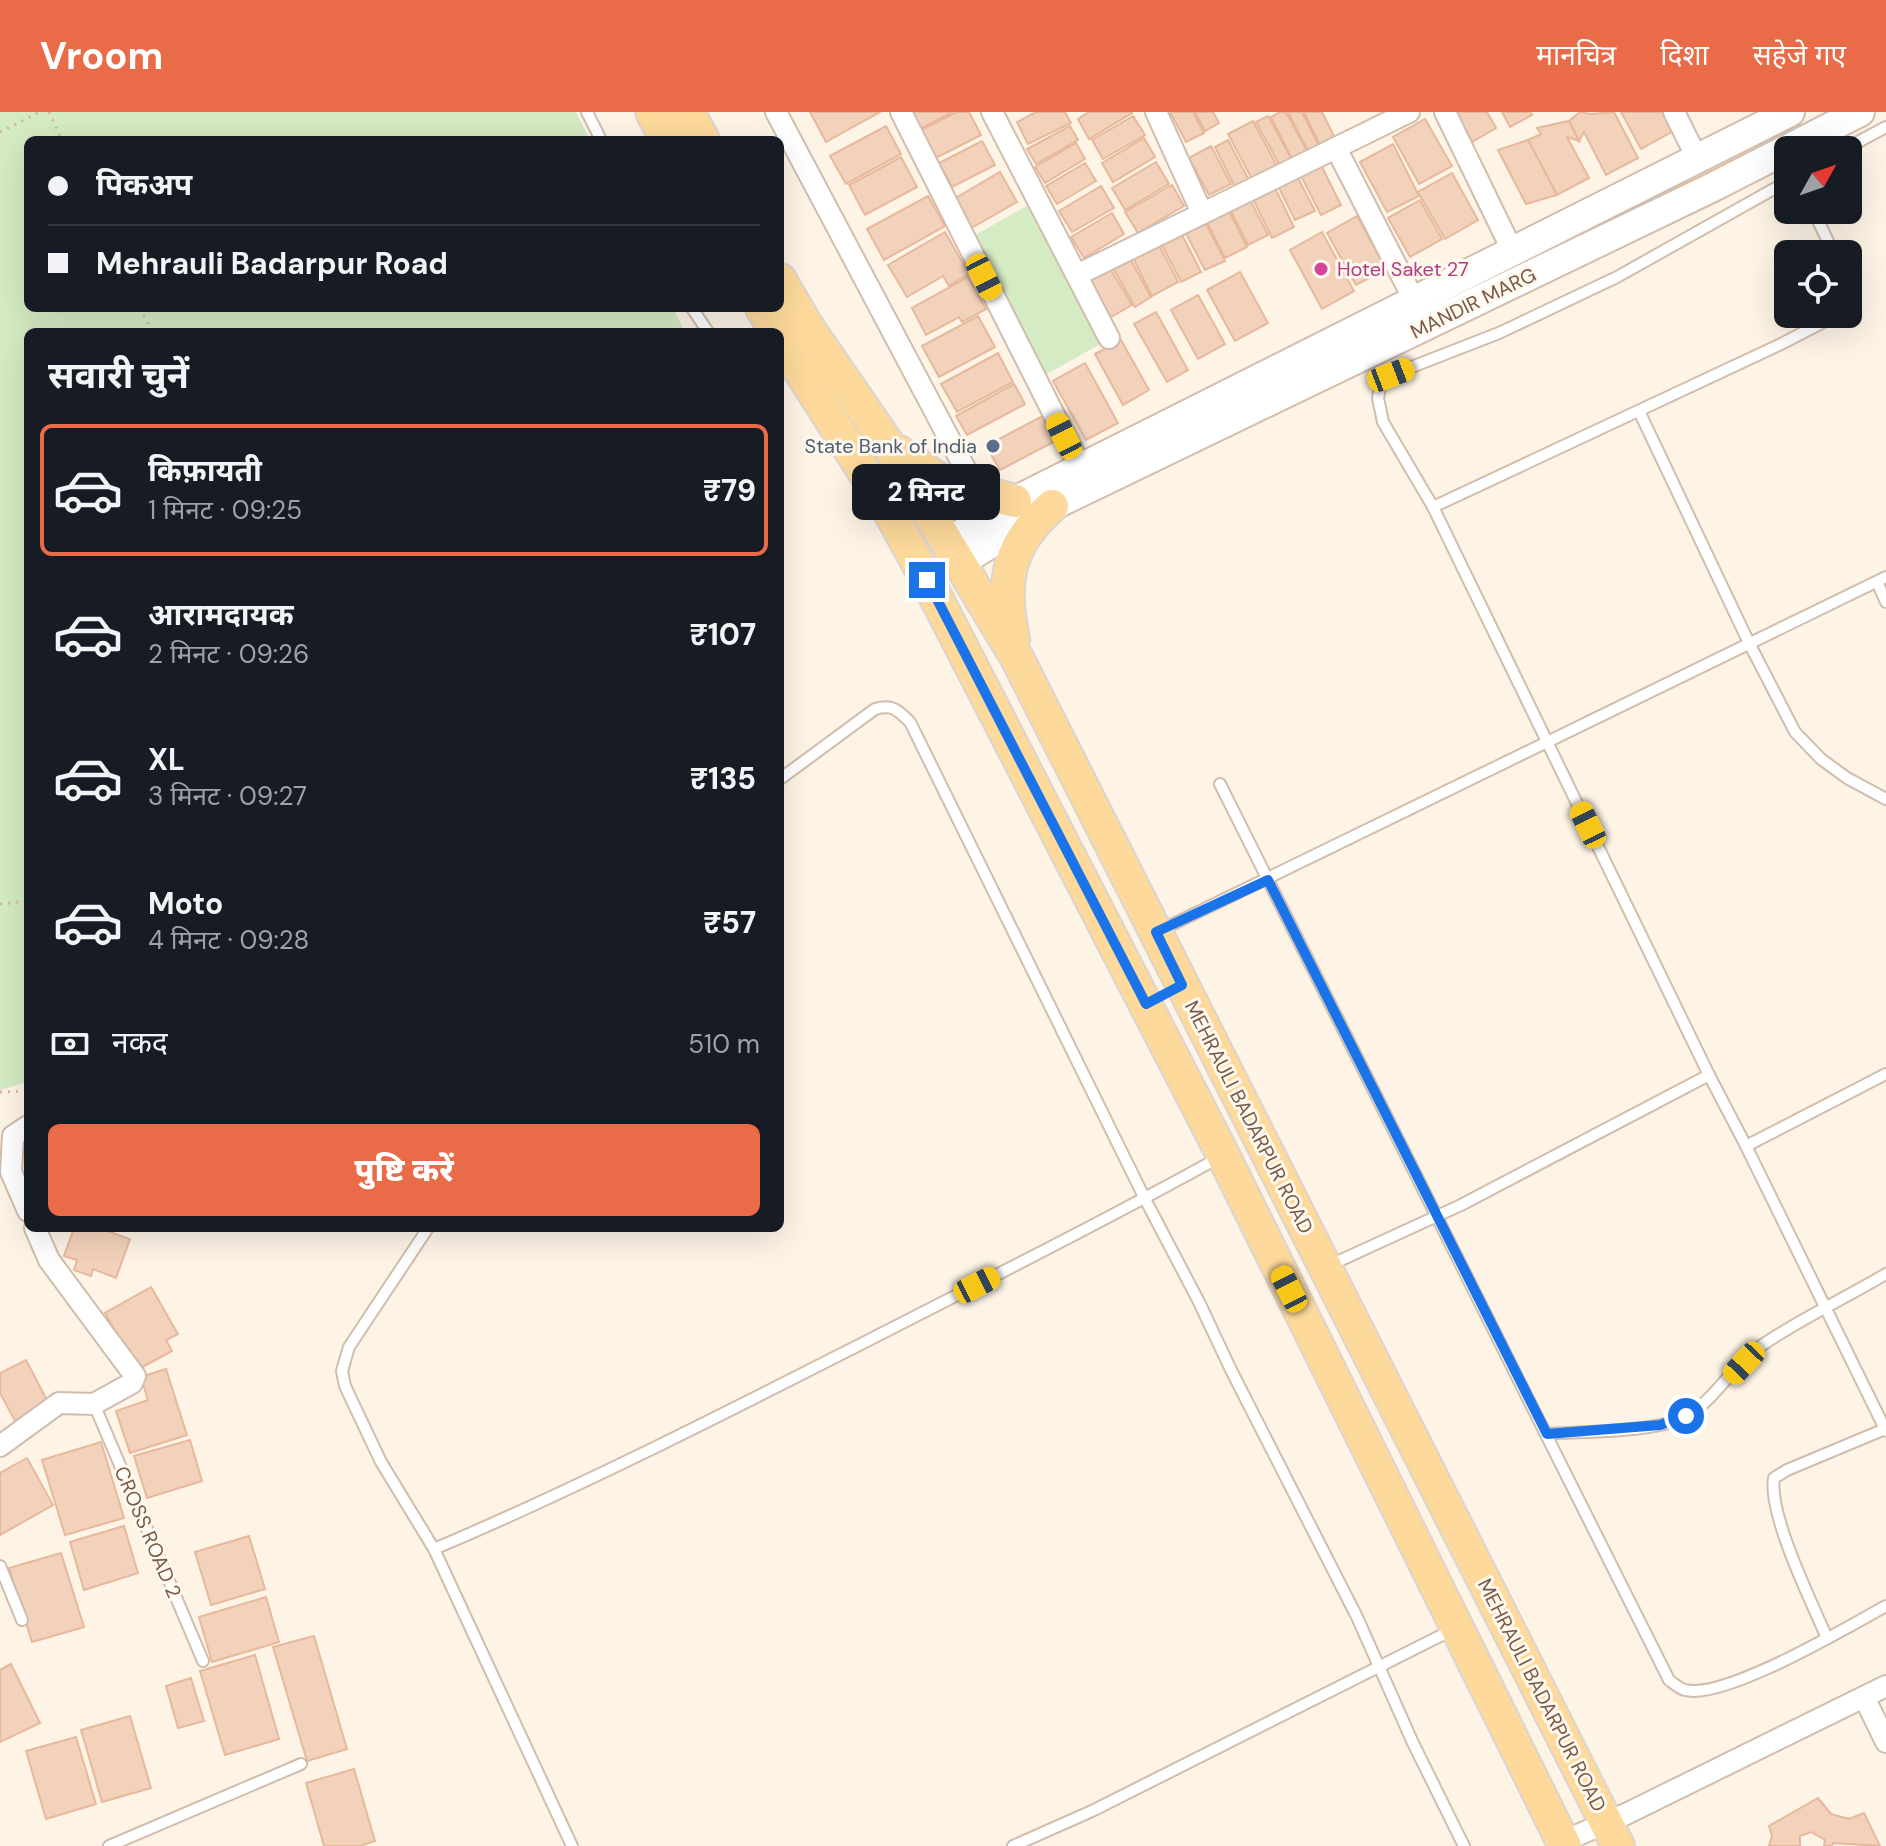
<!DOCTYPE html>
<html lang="hi">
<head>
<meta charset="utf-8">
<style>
	:root { --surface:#171b24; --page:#20242c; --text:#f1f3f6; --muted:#9ea1a6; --line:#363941; --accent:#ea6b47 }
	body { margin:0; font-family:"DM Sans","Noto Sans Devanagari",sans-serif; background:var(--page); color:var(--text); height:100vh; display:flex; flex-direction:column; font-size:30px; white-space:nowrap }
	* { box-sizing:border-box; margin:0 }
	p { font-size:26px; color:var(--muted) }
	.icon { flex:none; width:44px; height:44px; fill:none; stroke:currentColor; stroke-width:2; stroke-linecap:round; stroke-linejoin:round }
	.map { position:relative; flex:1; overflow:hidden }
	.panel { position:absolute; left:24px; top:216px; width:760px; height:904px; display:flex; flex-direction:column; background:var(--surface); border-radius:12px; box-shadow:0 8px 32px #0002 }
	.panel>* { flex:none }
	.hud { position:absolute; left:24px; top:24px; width:760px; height:176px; border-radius:12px; box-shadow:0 8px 32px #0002; display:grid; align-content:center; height:176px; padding:0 24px; background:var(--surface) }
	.needle { width:52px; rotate:50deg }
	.buttons { position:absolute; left:1774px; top:24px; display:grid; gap:16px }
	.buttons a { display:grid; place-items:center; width:88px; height:88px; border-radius:12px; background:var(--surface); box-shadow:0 8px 32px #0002; font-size:40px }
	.end { position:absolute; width:36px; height:36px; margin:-18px; border:10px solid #1a73e8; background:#fff; box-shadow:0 0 0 4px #fff }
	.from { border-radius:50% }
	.bubble { position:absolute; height:56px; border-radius:12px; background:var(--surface); box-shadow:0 8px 32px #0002; font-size:26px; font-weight:800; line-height:56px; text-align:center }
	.car { position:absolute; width:24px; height:48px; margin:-24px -12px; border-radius:10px; box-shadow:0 0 6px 2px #0007; background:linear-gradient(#f5c518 24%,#345 0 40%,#f5c518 0 76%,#345 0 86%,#f5c518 0) }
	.hud b { display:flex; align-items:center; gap:28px; height:76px; font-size:30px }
	.hud b+b { border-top:2px solid var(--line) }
	.hud i { width:20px; height:20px; background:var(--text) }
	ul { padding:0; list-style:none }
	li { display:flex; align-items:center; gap:24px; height:132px; margin:0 16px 12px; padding:0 8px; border:4px solid transparent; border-radius:12px }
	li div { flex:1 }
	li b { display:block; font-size:30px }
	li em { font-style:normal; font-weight:800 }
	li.selected { border-color:var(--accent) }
	li>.icon { width:72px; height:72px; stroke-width:1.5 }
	h2 { padding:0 24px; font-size:36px; line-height:96px }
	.pay { display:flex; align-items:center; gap:20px; height:88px; padding:0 24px; font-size:30px }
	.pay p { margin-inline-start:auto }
	.primary-button { display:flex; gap:16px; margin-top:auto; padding:16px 24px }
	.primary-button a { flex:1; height:92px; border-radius:12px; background:var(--accent); color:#fff; font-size:32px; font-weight:800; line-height:92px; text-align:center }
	header { display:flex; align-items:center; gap:48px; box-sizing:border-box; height:112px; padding:0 40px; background:var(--accent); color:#fff }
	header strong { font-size:38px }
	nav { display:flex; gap:44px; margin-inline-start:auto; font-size:28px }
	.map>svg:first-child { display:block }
	.green { fill:#d4ebc3 }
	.building { fill:#f3d2bc; stroke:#e7b89c; stroke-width:2 }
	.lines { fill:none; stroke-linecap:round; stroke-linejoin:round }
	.service-casing { stroke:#d1bdad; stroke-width:14 }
	.minor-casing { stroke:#d1bdad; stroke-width:24 }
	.secondary-casing { stroke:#d4bdab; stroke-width:32 }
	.primary-casing { stroke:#dcd4d0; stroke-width:36 }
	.path { stroke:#d9b59f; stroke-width:3; stroke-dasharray:2 6; stroke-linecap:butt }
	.service { stroke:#fff; stroke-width:10 }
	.minor { stroke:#fff; stroke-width:20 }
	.secondary { stroke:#fff; stroke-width:28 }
	.primary { stroke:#fdd99c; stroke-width:32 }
	.route { stroke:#1a73e8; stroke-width:10 }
	.hotel-dot { fill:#d1479c; stroke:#fff8ed; stroke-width:3 }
	.service-dot { fill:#5c6f8a; stroke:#fff8ed; stroke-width:3 }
	.labels { text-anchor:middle; stroke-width:6; stroke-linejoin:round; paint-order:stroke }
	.hotel-label { font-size:20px; fill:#b23c85; stroke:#fff8ed; text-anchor:start }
	.street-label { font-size:20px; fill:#775949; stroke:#fff8ed }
	.service-label { font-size:20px; fill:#4e5e75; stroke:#fff8ed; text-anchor:end }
</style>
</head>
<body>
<header>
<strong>Vroom</strong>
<nav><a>मानचित्र</a><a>दिशा</a><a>सहेजे गए</a></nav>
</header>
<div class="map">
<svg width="1886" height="1734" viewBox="0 0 1886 1734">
	<rect width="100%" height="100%" fill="#fdf4e6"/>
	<g class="green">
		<polygon points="0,0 576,0 590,28 28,28 28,196 673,196 685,220 28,220 28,970 0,978"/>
		<polygon points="1030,92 1102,231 1047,262 972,125"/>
	</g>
	<g class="building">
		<polygon points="810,0 880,0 826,30"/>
		<polygon points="909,0 953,0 918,18"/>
		<polygon points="957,0 969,0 981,23 936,46 921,18"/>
		<polygon points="1036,0 1065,0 1071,11 1028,32 1017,10"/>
		<polygon points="1089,0 1131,0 1132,1 1089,27 1078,7"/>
		<polygon points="1170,0 1193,0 1204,21 1186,30"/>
		<polygon points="1195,0 1213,0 1219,11 1205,19"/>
		<polygon points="1280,0 1286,0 1308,41 1293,49 1271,5"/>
		<polygon points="1288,0 1302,0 1319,34 1308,39"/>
		<polygon points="1304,0 1322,0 1337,30 1322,37"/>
		<polygon points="1453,0 1487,0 1496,16 1470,31"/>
		<polygon points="1502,0 1530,0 1532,3 1510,15"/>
		<polygon points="1580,0 1591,2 1614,0 1638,46 1606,63 1584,20 1579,29 1569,9"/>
		<polygon points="1621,0 1663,0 1673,19 1641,37"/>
		<polygon points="1133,4 1145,23 1103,47 1092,28"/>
		<polygon points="1268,4 1292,48 1280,54 1256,10"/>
		<polygon points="1425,7 1452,54 1419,72 1393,25"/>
		<polygon points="1253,9 1278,56 1253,69 1228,22"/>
		<polygon points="1569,9 1579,29 1567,25 1589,66 1557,83 1528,28 1541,22 1537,16"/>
		<polygon points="886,14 901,42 846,72 830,44"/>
		<polygon points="1070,14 1078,28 1036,52 1027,37"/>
		<polygon points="1144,26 1155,45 1113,70 1102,51"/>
		<polygon points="1228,28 1250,70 1236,77 1215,35"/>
		<polygon points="1528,28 1557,83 1526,92 1498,38"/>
		<polygon points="982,29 995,53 952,75 939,51"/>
		<polygon points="1076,31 1085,47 1045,71 1035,55"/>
		<polygon points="1393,32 1419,84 1387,100 1360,50"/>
		<polygon points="1211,34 1231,72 1209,83 1189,46"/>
		<polygon points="901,45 917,75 865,103 849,73"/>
		<polygon points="1319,49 1341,93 1321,103 1299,60"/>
		<polygon points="1156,50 1169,72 1125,98 1112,76"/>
		<polygon points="1085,51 1096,69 1057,92 1046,74"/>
		<polygon points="1000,60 1017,90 966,119 949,90"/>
		<polygon points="1295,60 1315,99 1295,108 1276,70"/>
		<polygon points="1452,61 1478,108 1445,127 1418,80"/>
		<polygon points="1272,70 1294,115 1272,126 1250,81"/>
		<polygon points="1172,73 1184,94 1138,121 1125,100"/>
		<polygon points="1101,74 1114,96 1072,120 1059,99"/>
		<polygon points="1247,82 1268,123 1248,133 1227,92"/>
		<polygon points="928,84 945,114 884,148 867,117"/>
		<polygon points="1420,88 1442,127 1410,145 1388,106"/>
		<polygon points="1226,93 1247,135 1225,146 1204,104"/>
		<polygon points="1112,101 1124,122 1084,146 1071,125"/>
		<polygon points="1202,104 1225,149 1205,158 1182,114"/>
		<polygon points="1357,104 1386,157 1356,173 1327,121"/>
		<polygon points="1178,115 1201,160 1181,170 1158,125"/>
		<polygon points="945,120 969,162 949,174 943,164 907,185 888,153"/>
		<polygon points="1322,120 1354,179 1322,197 1290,138"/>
		<polygon points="1156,127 1178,170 1152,184 1130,140"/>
		<polygon points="1128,143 1151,185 1135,195 1111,152"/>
		<polygon points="1108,153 1132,193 1111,205 1087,165"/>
		<polygon points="1240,160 1268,211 1235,229 1207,178"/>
		<polygon points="968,165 986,197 962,210 959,205 926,223 912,196"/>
		<polygon points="1198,183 1225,232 1198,247 1171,198"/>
		<polygon points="1156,200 1188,258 1167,270 1134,212"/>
		<polygon points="978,204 995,235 939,265 922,234"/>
		<polygon points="1121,228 1149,278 1123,293 1095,242"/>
		<polygon points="998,241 1013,270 957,300 941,272"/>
		<polygon points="1085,251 1118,311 1086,328 1053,269"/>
		<polygon points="1014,272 1025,292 967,323 956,304"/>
		<polygon points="1048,301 1061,326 1000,358 986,334"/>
		<polygon points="74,1116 99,1116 130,1127 116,1166 93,1157 91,1164 74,1158 77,1148 64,1144"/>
		<polygon points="151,1175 178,1222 166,1228 172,1239 137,1258 105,1201"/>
		<polygon points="26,1248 49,1292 15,1309 0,1281 0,1261"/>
		<polygon points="166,1257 187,1323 130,1341 116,1299 148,1288 141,1265"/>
		<polygon points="190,1328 202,1369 147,1386 134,1344"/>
		<polygon points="101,1330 124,1406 65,1423 42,1348"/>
		<polygon points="27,1346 53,1393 0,1423 0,1361"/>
		<polygon points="124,1414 138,1461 84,1478 70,1430"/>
		<polygon points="249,1424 265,1477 211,1493 195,1440"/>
		<polygon points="61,1441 84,1515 32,1530 9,1456"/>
		<polygon points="266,1485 279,1530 212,1550 199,1505"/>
		<polygon points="314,1524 347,1637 307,1649 273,1535"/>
		<polygon points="255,1543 279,1627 225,1643 200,1559"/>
		<polygon points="11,1552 40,1611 0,1630 0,1558"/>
		<polygon points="191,1566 204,1609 178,1616 166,1574"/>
		<polygon points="130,1604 151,1676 102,1690 81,1618"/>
		<polygon points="76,1625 96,1692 46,1707 26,1639"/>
		<polygon points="354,1657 375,1729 360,1734 324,1734 306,1671"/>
		<polygon points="1818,1686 1831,1702 1849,1707 1864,1701 1880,1734 1833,1731 1832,1734 1824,1734 1825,1728 1811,1720 1800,1724 1800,1734 1769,1734 1772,1724 1769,1714"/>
	</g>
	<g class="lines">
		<defs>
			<g id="service">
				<polyline points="587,0 601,28"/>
				<polyline points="1843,38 1886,15"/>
				<polyline points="1788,69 1617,165 1499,221 1391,263 1381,270 1378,286 1383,310 1433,395 1709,963 1746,1034 1886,962"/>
				<polyline points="1813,98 1834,142"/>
				<polyline points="1848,172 1851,190 1848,193"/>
				<polyline points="692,196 708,220"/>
				<polyline points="1639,299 1749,531 1795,620 1821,647 1847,666 1886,687"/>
				<polyline points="1433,395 1781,232 1839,202"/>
				<polyline points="1877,470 1886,490"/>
				<path d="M780 667 875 597C892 592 898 598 910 610L1145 1087 1199 1190 1231 1258 1357 1505 1413 1631 1464 1734"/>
				<path d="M1220 672 1669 1568C1673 1571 1680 1577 1685 1578 1725 1588 1847 1515 1886 1494"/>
				<polyline points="1161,818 1886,465"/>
				<polyline points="1746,1034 1886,1319"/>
				<polyline points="428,1116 349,1235 342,1259 345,1274 381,1350 434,1437 572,1734"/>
				<polyline points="1328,1154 1461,1093 1709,963"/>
				<polyline points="94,1292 203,1549"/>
				<path d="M1547 1322C1583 1319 1657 1321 1687 1304 1715 1287 1732 1255 1758 1236 1799 1207 1844 1187 1886 1162"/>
				<path d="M434 1437C583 1374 727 1300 871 1227 988 1167 1105 1109 1220 1045"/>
				<polyline points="0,1454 22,1508"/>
				<path d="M1827 1526C1811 1489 1768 1402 1774 1366L1787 1358 1885 1317"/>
				<polyline points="109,1734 301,1652"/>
				<polyline points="1013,1734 1092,1699 1452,1518"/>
			</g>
			<g id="minor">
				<polyline points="776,0 978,381"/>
				<polyline points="901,0 1081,356"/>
				<polyline points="992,0 1109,226"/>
				<polyline points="1156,0 1202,101"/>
				<polyline points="1445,0 1512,138"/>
				<polyline points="1674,0 1697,46"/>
				<polyline points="1336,36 1414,188"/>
				<polyline points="1077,163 1409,0"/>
				<polyline points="28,1014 13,1024 11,1060 28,1099"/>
				<polyline points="0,1334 59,1291 94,1292 132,1271 135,1264 49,1148 35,1116"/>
				<polyline points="1864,1585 1886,1630"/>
				<polyline points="1562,1730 1626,1702 1886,1574"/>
			</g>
			<g id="secondary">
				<polyline points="948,430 1015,389 1790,0"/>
				<polyline points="959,451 1052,394 1715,74 1860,0"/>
			</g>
			<g id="primary">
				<polyline points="652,0 667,28"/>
				<polyline points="688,0 703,28"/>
				<polyline points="780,168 806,213 887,331 1017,546 1618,1734"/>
				<polyline points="762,196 776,220"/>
				<polyline points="780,227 891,402 927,468 1223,1043 1565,1734"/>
				<polyline points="899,340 941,369 1015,389"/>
				<path d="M1013 527C1001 471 1007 433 1052 394"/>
			</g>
		</defs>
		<use href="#service" class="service-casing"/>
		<use href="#minor" class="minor-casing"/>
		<use href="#secondary" class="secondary-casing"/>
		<use href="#primary" class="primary-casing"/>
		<g class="path">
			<polyline points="49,0 62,28"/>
			<polyline points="0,20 40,0"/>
			<polyline points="140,196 152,220"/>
			<polyline points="0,792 28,789"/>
			<polyline points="0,980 28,979"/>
		</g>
		<use href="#service" class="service"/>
		<use href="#minor" class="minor"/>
		<use href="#secondary" class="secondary"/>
		<use href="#primary" class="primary"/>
	</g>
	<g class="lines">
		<polyline class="route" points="927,468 1146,892 1182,873 1156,820 1268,768 1547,1322 1660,1313 1686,1304"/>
	</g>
	<circle class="hotel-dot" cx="1321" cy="157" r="8"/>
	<circle class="service-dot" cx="993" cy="334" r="8"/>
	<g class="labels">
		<g class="hotel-label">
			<text x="1337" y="164">Hotel Saket 27</text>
		</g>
		<g class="street-label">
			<text transform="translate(1473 191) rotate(-26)" y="7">MANDIR MARG</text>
			<text transform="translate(1249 1005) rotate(63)" y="7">MEHRAULI BADARPUR ROAD</text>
			<text transform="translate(148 1420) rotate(67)" y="7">CROSS ROAD 2</text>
			<text transform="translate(1542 1583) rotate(63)" y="7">MEHRAULI BADARPUR ROAD</text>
		</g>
		<g class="service-label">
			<text x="977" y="341">State Bank of India</text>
		</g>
	</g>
</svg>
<div class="buttons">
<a><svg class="needle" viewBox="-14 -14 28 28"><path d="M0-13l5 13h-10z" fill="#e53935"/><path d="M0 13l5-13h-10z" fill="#9ea1a6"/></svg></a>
<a><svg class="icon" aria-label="locate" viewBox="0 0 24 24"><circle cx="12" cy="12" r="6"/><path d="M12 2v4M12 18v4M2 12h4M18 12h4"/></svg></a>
</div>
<i class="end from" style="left:1686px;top:1304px"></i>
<i class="end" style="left:927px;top:468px"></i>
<div class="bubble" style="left:852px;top:352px;width:148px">2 मिनट</div>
<i class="car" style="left:984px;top:165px;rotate:153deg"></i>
<i class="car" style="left:1391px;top:263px;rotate:69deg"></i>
<i class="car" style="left:1064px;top:324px;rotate:333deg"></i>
<i class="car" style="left:1588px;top:713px;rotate:334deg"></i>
<i class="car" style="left:977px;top:1173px;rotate:63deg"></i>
<i class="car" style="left:1289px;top:1177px;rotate:333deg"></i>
<i class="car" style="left:1744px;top:1251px;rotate:223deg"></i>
<div class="hud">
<b><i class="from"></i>पिकअप</b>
<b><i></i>Mehrauli Badarpur Road</b>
</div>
<section class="panel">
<h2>सवारी चुनें</h2>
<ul>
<li class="selected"><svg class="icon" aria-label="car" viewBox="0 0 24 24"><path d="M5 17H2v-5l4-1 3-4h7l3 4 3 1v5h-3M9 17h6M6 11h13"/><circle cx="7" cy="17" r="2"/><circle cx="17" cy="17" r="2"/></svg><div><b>किफ़ायती</b><p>1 मिनट · 09:25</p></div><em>₹79</em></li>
<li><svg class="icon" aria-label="car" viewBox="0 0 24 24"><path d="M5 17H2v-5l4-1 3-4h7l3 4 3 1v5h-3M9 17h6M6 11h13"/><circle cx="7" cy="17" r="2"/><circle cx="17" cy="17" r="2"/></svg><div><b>आरामदायक</b><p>2 मिनट · 09:26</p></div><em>₹107</em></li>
<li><svg class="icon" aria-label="car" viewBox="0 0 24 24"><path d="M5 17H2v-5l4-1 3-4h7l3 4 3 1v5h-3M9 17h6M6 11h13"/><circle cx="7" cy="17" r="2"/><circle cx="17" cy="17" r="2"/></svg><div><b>XL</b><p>3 मिनट · 09:27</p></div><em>₹135</em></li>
<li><svg class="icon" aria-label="car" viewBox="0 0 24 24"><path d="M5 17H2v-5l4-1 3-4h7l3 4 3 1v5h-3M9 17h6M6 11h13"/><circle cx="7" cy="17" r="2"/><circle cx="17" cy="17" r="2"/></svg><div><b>Moto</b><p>4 मिनट · 09:28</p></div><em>₹57</em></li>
</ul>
<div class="pay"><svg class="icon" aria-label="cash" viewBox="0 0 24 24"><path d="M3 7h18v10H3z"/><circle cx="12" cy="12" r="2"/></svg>नकद<p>510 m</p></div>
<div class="primary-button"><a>पुष्टि करें</a></div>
</section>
</div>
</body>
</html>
